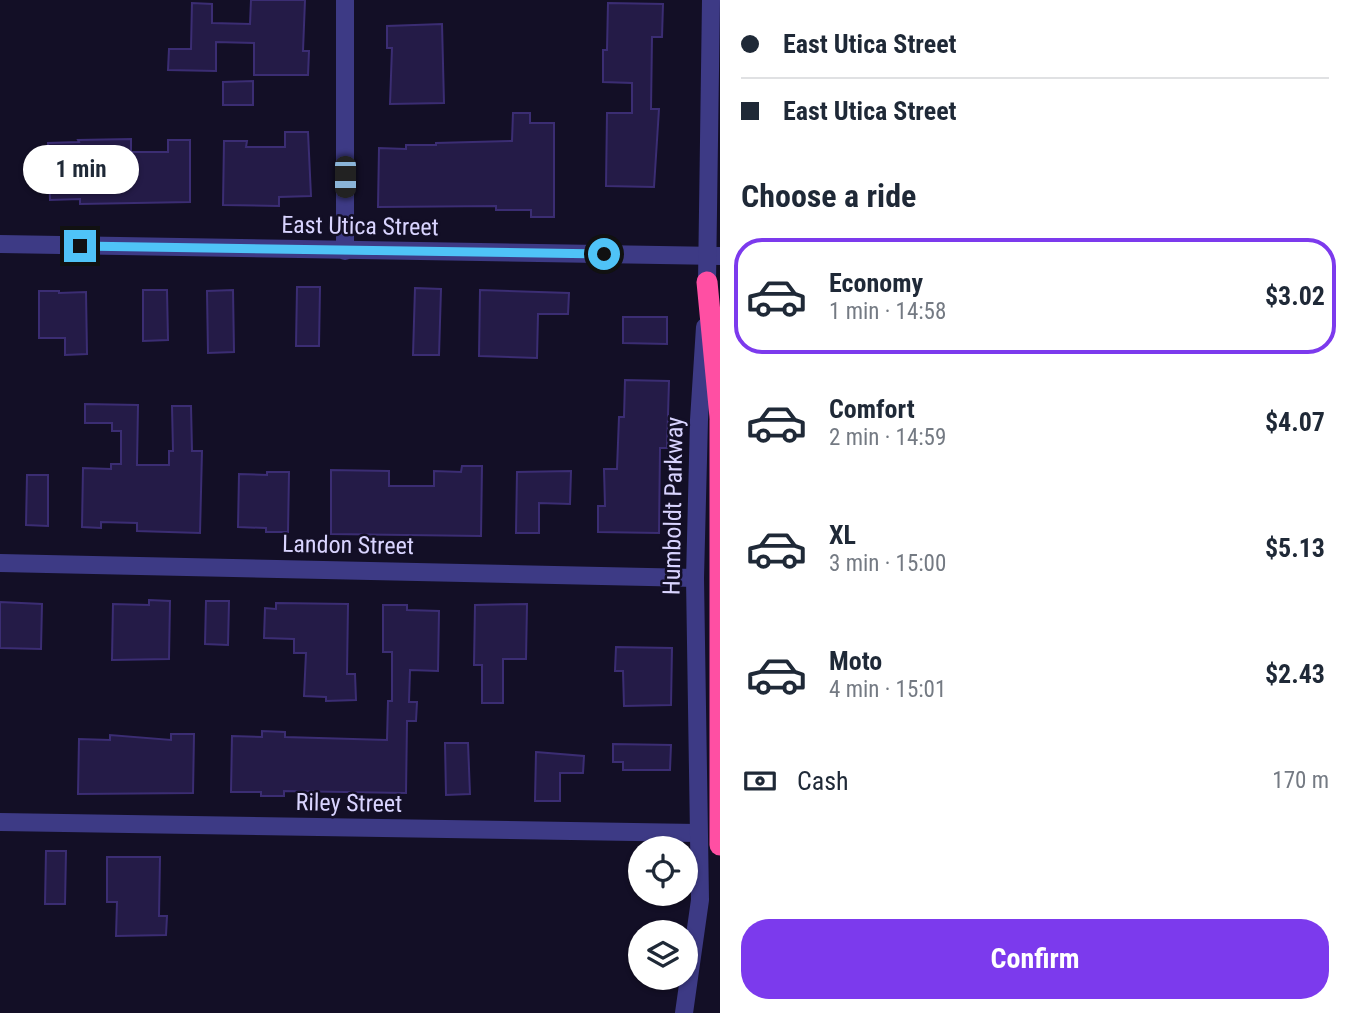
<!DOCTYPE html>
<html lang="en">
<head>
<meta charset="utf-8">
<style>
	:root { --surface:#fff; --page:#f2f2f3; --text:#1f2937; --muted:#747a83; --line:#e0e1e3; --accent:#7c3aed }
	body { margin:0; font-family:"Roboto Condensed",sans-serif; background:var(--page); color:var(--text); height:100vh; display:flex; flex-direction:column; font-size:26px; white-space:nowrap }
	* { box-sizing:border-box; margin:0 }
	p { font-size:23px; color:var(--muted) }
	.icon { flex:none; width:38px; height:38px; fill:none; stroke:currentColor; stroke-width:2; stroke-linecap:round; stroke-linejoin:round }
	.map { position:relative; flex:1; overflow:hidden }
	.sheet { display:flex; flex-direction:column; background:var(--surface); width:630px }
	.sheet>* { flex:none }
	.guide { display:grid; align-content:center; height:154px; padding:0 21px; background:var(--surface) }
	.fabs { position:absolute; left:628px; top:836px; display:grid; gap:14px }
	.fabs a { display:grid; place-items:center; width:70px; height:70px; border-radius:50%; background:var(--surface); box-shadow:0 2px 5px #0004; font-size:35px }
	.end { position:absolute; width:32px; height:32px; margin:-16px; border:9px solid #4fc3f7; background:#111; box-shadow:0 0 0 4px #111 }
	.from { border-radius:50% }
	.bubble { position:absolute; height:49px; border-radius:24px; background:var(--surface); box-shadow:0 2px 5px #0004; font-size:23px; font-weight:700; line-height:49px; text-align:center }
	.car { position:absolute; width:21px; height:42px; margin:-21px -10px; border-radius:9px; box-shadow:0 0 5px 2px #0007; background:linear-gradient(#222 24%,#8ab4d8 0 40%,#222 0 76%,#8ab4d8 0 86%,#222 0) }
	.guide b { display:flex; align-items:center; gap:24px; height:66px; font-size:26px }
	.guide b+b { border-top:2px solid var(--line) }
	.guide i { width:18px; height:18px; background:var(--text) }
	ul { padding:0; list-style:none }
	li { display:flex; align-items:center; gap:21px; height:116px; margin:0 14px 10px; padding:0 7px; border:4px solid transparent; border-radius:28px }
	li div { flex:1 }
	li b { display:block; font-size:26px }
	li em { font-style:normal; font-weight:700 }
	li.active { border-color:var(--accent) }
	li>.icon { width:63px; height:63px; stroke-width:1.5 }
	h2 { padding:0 21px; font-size:32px; line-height:84px }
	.pay { display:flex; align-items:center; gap:18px; height:77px; padding:0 21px; font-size:26px }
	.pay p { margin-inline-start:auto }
	.cta { display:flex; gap:14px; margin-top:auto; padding:14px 21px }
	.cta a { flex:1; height:80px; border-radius:28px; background:var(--accent); color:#fff; font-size:28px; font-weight:700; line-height:80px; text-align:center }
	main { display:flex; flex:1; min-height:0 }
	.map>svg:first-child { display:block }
	.building { fill:#241b47; stroke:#3b2d73; stroke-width:2 }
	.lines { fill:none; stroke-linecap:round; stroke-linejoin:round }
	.minor { stroke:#3d3a85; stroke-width:18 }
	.tertiary { stroke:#3d3a85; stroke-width:18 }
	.motorway { stroke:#ff4fa3; stroke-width:21 }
	.route { stroke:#4fc3f7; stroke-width:9 }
	.labels { text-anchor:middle; stroke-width:5; stroke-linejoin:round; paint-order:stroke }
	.street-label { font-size:24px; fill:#d9d4ff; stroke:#130f26 }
</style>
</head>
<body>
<main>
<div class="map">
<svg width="720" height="1013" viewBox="0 0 720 1013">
	<rect width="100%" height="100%" fill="#130f26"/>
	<g class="building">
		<polygon points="251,0 305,0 303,51 309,51 308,75 254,75 254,43 216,42 216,71 168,70 169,49 191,49 192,3 212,4 212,23 250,24"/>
		<polygon points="608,3 663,4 662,37 652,37 651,109 659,109 654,187 606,186 607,113 632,113 632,83 603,82 603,50 607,50"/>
		<polygon points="442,24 444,103 390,104 392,48 387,48 387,26"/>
		<polygon points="253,81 253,105 223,105 223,82"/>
		<polygon points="513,113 530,113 530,123 554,123 554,217 531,217 531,210 496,210 496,206 378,207 379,148 406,149 406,145 436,145 436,143 512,141"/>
		<polygon points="285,132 308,132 311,196 279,197 279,206 223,205 224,141 247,141 246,147 285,147"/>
		<polygon points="131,139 131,152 168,152 168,140 190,140 190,202 80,204 80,199 50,200 48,143 79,142 78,140"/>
		<polygon points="297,287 320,287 319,346 296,346"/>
		<polygon points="415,288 441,289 439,355 413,355"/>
		<polygon points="143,290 167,290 168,340 143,341"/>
		<polygon points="233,290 234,352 208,353 207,291"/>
		<polygon points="480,290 569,293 568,314 538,314 537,358 479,356"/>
		<polygon points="39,291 59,291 59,293 86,292 87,354 65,355 65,338 39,338"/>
		<polygon points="623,317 667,317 667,344 623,343"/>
		<polygon points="625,380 669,381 667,448 660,448 659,533 598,532 598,506 605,506 604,469 617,469 619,417 624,417"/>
		<polygon points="85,404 138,405 137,465 169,465 169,451 173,451 172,406 191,406 192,451 202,451 200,533 137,531 137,523 101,522 101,528 82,527 83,468 111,469 111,464 121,464 121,431 112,431 112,423 85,423"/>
		<polygon points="462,466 482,466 481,536 331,534 331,470 389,471 389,486 434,486 434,471 461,472"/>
		<polygon points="571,471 570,504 539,503 539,533 516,533 517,472"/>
		<polygon points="267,472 289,472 288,532 266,532 266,528 238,527 239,474 267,475"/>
		<polygon points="27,475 48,475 48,526 26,525"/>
		<polygon points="149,600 170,601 169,659 112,660 113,604 149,605"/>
		<polygon points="206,601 229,601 228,645 205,644"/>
		<polygon points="0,602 42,604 41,649 0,648"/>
		<polygon points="276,603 348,604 347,674 355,674 356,700 326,701 326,697 304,696 306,653 294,653 294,639 264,638 265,608 276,609"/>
		<polygon points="527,604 526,659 503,659 503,703 482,703 482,665 474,665 475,605"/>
		<polygon points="383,605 407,605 407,610 439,611 438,671 410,670 409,702 417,702 416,721 407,721 406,793 284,791 284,796 261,796 261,792 231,792 232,736 262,737 262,731 285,732 285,737 387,740 388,701 392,701 392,652 383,652"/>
		<polygon points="616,647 672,648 671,705 624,706 623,671 615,671"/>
		<polygon points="171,734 194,734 193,793 78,794 79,739 110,740 110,735 171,740"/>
		<polygon points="445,743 468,743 470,794 446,795"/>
		<polygon points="613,744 671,745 670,770 623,770 623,762 613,762"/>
		<polygon points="536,752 584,756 583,773 560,773 560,801 535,801"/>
		<polygon points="46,851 66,851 65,904 45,904"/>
		<polygon points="107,857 160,857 159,916 167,916 166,935 116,936 117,902 107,902"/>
	</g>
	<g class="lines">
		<g class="minor">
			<polyline points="345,251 345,0"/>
			<polyline points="0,563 695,578"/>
			<polyline points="0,822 697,833"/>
			<polyline points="684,1013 700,900 695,578 699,420 705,327"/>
		</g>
		<g class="tertiary">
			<polyline points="0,244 720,256"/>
			<polyline points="707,282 711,0"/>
		</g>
		<g class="motorway">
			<polyline points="707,282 720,417"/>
			<polyline points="720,420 720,845"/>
		</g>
	</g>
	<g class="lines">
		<polyline class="route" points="80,246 604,254"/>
	</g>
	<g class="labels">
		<g class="street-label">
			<text transform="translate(360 226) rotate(1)" y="8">East Utica Street</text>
			<text transform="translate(673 506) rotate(-89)" y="8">Humboldt Parkway</text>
			<text transform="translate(348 545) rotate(1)" y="8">Landon Street</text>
			<text transform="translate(349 803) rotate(1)" y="8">Riley Street</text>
		</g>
	</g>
</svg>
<div class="fabs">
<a><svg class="icon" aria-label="locate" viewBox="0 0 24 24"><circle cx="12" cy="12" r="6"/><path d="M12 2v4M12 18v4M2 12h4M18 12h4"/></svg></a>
<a><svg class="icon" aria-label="layers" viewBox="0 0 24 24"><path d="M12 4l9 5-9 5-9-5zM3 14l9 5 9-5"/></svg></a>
</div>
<i class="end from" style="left:604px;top:254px"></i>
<i class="end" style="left:80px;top:246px"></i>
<div class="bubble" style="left:23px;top:145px;width:116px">1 min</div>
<i class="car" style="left:345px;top:177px;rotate:180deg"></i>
</div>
<section class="sheet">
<div class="guide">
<b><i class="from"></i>East Utica Street</b>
<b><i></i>East Utica Street</b>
</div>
<h2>Choose a ride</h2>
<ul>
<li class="active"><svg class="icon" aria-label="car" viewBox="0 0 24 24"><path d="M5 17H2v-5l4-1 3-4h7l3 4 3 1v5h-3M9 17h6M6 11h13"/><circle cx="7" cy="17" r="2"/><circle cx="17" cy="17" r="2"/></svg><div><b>Economy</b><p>1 min · 14:58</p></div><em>$3.02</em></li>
<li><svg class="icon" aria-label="car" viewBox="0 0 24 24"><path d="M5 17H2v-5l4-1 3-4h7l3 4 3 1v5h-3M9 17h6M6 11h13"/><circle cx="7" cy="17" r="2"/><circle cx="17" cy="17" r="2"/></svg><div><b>Comfort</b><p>2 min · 14:59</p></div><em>$4.07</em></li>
<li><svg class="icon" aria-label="car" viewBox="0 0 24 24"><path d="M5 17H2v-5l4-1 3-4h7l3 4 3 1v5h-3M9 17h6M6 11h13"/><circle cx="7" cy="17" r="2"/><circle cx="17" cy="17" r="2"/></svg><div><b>XL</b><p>3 min · 15:00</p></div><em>$5.13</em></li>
<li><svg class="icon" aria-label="car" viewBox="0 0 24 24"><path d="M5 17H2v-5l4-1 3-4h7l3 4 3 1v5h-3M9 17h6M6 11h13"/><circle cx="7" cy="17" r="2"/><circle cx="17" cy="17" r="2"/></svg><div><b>Moto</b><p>4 min · 15:01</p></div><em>$2.43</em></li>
</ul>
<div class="pay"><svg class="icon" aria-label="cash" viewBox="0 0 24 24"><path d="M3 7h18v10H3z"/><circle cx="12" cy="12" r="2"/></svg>Cash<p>170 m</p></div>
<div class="cta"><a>Confirm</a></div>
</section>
</main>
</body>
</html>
